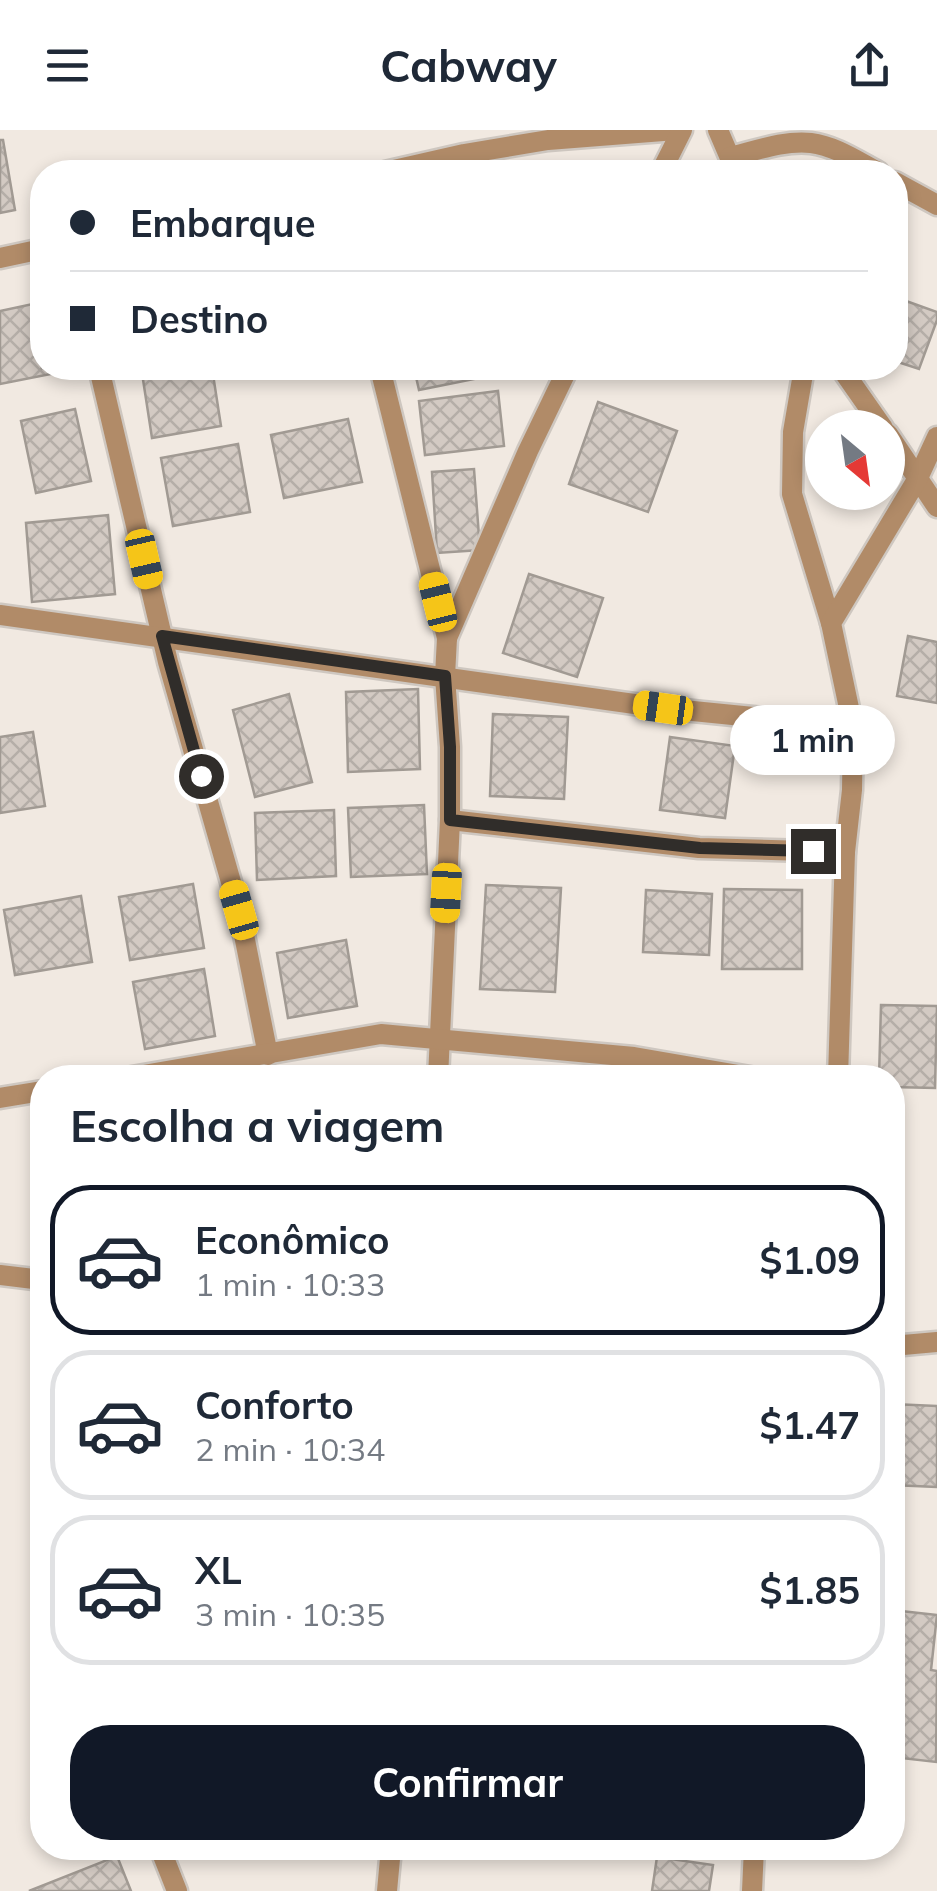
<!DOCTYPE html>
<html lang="pt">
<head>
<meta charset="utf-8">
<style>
	:root { --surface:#fff; --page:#f6f6f7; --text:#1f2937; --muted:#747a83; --line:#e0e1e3; --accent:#111827 }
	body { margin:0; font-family:Mulish,sans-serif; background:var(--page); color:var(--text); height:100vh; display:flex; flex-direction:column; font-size:38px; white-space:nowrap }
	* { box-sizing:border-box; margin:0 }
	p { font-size:32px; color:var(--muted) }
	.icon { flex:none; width:55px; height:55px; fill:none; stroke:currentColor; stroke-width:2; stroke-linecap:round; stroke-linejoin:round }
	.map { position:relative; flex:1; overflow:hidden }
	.side { position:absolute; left:30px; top:935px; width:875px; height:795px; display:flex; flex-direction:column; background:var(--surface); border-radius:40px; box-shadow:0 5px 15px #0003 }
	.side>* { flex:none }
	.hud { position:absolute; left:30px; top:30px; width:878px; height:220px; border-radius:40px; box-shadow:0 5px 15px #0003; display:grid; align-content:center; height:220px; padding:0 40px; background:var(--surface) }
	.needle { width:65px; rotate:151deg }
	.fabs { position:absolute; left:805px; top:280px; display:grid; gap:20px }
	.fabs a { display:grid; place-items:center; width:100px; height:100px; border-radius:50%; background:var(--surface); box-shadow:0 5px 15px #0003; font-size:50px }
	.end { position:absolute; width:45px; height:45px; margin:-22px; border:12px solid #302d2a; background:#fff; box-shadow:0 0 0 5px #fff }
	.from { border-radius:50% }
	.bubble { position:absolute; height:70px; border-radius:35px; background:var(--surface); box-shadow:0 5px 15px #0003; font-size:32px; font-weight:700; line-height:70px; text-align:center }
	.car { position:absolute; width:30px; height:60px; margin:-30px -15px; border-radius:12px; box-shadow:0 0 8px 2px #0007; background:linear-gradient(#f5c518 24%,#345 0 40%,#f5c518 0 76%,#345 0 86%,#f5c518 0) }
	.hud b { display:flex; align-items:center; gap:35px; height:95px; font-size:38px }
	.hud b+b { border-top:2px solid var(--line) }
	.hud i { width:25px; height:25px; background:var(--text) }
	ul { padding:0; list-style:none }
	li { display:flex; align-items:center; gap:30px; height:150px; margin:0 20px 15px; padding:0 20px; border:5px solid var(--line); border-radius:40px }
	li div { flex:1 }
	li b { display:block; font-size:38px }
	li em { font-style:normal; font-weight:700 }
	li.active { border-color:var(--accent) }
	li>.icon { width:90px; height:90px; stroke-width:1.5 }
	h2 { padding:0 40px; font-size:45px; line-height:120px }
	.cta { display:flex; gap:20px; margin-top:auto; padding:20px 40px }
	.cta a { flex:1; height:115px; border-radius:40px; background:var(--accent); color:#fff; font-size:40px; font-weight:700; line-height:115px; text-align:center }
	header { display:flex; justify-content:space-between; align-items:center; height:130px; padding:0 40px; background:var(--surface); font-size:45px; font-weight:700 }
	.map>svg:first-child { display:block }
	.building { fill:url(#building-cross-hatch); stroke:#a19a93; stroke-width:2.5 }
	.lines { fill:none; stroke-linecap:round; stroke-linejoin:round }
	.minor-casing { stroke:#cec7c0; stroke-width:25 }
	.minor { stroke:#b18b68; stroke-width:20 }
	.route { stroke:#302d2a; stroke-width:12 }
</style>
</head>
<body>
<header><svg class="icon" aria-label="menu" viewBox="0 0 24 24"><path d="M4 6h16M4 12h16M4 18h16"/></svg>Cabway<svg class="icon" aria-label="share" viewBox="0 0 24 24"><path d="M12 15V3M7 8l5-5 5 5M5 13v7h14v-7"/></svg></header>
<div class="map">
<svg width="937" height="1761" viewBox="0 0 937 1761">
	<defs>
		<pattern id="building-cross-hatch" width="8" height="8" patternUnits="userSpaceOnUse" patternTransform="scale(2.5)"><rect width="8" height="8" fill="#d3cac3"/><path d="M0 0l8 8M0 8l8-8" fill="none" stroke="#b5aea8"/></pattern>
	</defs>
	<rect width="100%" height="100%" fill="#f1e9e1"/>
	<g class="building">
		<polygon points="0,10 3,10 15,80 0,83"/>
		<polygon points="895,167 937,182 937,190 919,239 895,231"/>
		<polygon points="42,172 42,238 81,238 0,254 0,181"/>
		<polygon points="173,238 212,238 221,296 152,308 142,243"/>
		<polygon points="414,238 508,238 509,242 419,260"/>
		<polygon points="498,261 504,316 425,325 419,271"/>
		<polygon points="598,272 677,301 648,382 569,354"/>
		<polygon points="75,279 91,351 36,363 21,291"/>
		<polygon points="348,289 362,352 284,368 271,305"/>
		<polygon points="238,314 250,382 173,396 161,328"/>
		<polygon points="474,339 480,420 437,423 432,342"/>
		<polygon points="108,385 115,464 32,472 26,393"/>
		<polygon points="529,444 603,468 577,547 503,523"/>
		<polygon points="908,506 937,512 937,573 897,566"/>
		<polygon points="418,559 420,639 348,642 346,562"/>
		<polygon points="289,564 312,652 255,667 233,580"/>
		<polygon points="493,584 568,587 564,669 490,666"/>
		<polygon points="33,602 45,676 0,683 0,607"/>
		<polygon points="670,607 735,616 725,688 660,680"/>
		<polygon points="424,675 427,744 351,747 348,678"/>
		<polygon points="334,680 336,746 257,750 255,683"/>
		<polygon points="193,754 204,818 130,830 119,767"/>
		<polygon points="486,755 561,758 555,862 480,859"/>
		<polygon points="724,759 802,760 802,839 722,839"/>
		<polygon points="646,760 712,764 709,825 643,822"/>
		<polygon points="81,766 92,832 15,845 4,780"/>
		<polygon points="346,810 357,876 288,888 277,823"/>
		<polygon points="204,839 215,906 145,919 133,852"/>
		<polygon points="881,875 937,876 935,958 892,957 892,948 879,948"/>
		<polygon points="892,1274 937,1276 937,1357 892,1355"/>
		<polygon points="892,1480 937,1485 931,1540 937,1541 936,1632 892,1627"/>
		<polygon points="117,1726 131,1761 29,1761"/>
		<polygon points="657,1727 713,1735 709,1761 652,1761"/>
	</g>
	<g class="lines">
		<defs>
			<g id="minor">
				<polyline points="718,0 736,42"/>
				<path d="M730 27C755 21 784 10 811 13 835 16 857 31 878 42"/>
				<polyline points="385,42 464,24 548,10 676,0"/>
				<polyline points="661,42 682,0"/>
				<polyline points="895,52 937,75"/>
				<polyline points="0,128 42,119"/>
				<polyline points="99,238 168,532 239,780 268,925"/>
				<polyline points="380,238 447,508 445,546 450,617 450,690 438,948"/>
				<polyline points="804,238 793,302 792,364 831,493"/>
				<polyline points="841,238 883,298"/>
				<polyline points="888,304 937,377"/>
				<polyline points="0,485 663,578 853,597"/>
				<polyline points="447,508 528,321 568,238"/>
				<polyline points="450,690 699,718 845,722"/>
				<polyline points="126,948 381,904 634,927 756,948"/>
				<polyline points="838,948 845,722 852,660 853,597 831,493 918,348 937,307"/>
				<polyline points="0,968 42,961"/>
				<polyline points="0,1145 42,1150"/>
				<polyline points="892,1216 937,1212"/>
				<polyline points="160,1718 177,1761"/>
				<polyline points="387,1761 391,1718"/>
				<polyline points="752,1761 754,1718"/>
			</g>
		</defs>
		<use href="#minor" class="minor-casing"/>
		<use href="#minor" class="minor"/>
	</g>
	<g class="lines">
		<polyline class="route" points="201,646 162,506 445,546 450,617 450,690 700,718 813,721"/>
	</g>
</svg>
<div class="fabs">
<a><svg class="needle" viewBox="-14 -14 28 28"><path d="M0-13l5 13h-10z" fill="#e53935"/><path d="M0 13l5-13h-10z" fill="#747a83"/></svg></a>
</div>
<i class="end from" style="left:201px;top:646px"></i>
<i class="end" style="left:813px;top:721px"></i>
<div class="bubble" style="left:730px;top:575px;width:165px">1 min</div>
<i class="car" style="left:144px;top:429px;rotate:167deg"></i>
<i class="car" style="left:438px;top:472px;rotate:346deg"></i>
<i class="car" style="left:663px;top:578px;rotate:278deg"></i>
<i class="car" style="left:446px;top:763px;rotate:183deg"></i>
<i class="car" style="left:239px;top:780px;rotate:344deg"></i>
<div class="hud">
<b><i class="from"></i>Embarque</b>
<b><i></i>Destino</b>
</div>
<section class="side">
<h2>Escolha a viagem</h2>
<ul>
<li class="active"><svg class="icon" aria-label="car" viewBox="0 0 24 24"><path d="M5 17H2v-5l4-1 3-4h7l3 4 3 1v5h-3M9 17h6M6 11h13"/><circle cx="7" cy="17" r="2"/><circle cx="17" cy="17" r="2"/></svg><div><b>Econômico</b><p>1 min · 10:33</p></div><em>$1.09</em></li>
<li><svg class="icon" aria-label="car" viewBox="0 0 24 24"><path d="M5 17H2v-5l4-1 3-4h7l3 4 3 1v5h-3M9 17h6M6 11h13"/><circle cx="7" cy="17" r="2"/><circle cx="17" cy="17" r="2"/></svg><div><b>Conforto</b><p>2 min · 10:34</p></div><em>$1.47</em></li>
<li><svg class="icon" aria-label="car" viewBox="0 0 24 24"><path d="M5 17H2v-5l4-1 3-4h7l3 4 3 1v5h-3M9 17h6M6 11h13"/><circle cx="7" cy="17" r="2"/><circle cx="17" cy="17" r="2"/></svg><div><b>XL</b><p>3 min · 10:35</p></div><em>$1.85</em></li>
</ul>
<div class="cta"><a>Confirmar</a></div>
</section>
</div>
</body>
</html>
